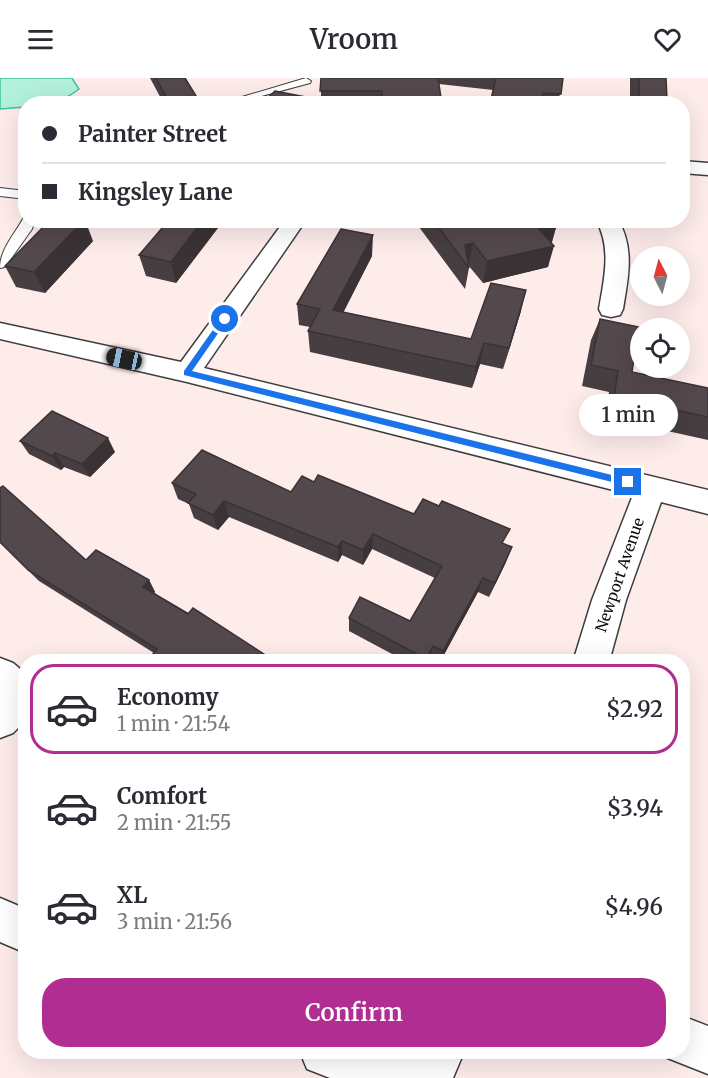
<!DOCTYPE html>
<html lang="en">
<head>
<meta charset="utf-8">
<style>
	:root { --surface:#fff; --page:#f7f7f7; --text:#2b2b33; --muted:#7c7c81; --line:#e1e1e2; --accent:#b12d92 }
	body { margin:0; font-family:Merriweather,serif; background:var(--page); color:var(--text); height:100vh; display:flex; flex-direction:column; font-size:22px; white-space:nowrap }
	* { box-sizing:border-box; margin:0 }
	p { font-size:20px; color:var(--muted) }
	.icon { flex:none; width:33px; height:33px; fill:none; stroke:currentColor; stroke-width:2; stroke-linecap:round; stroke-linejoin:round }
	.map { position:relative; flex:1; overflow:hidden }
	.drawer { position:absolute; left:18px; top:576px; width:672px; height:405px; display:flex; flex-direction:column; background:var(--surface); border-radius:24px; box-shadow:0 6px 24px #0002 }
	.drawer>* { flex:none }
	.banner { position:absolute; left:18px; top:18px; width:672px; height:132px; border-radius:24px; box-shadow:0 6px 24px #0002; display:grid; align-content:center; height:132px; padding:0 24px; background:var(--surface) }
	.needle { width:39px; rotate:354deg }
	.fabs { position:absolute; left:630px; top:168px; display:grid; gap:12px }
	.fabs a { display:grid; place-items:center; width:60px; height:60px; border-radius:50%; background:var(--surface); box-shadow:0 6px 24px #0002; font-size:30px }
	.end { position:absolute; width:27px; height:27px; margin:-14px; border:8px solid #1a73e8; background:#fff; box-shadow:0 0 0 3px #fff }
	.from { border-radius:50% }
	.bubble { position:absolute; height:42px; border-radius:21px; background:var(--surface); box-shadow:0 6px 24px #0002; font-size:20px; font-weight:600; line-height:42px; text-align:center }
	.car { position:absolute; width:18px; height:36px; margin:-18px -9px; border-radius:8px; box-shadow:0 0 4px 2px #0007; background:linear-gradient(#222 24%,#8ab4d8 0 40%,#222 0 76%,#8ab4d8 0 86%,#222 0) }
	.banner b { display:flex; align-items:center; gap:21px; height:57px; font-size:22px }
	.banner b+b { border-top:2px solid var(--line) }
	.banner i { width:15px; height:15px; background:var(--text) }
	ul { padding:10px 0 0; list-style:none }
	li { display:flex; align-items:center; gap:18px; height:90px; margin:0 12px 9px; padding:0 12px; border:3px solid transparent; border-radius:24px }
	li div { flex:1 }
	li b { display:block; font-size:22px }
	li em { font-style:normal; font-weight:600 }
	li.on { border-color:var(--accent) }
	li>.icon { width:54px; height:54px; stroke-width:1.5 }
	.button { display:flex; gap:12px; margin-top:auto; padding:12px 24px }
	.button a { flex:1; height:69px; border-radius:24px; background:var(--accent); color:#fff; font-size:24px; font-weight:600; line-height:69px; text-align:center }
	header { display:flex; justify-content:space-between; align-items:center; height:78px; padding:0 24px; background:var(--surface); font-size:27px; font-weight:600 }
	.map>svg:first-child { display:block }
	.water { fill:#b3f1dc; stroke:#3fc499; stroke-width:1.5 }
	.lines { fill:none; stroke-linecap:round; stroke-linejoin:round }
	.lane-casing { stroke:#3e3e3e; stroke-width:2 }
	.street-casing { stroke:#3e3e3e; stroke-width:3 }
	.lane { fill:#fff; fill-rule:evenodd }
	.street { fill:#fff; fill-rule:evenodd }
	.wall { fill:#473e41 }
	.shaded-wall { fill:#3a3235 }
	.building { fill:#53484c; stroke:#3a3235; stroke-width:1.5 }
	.route { fill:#1a73e8 }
	.labels { text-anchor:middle; stroke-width:6; stroke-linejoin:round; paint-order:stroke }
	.street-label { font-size:15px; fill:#0b0b0b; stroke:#fff }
</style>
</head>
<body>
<header><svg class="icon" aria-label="menu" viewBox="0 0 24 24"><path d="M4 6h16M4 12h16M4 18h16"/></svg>Vroom<svg class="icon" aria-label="heart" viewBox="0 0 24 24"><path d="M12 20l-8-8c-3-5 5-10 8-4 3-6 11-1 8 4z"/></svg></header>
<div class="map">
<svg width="708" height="1000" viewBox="0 0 708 1000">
	<rect width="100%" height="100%" fill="#feeceb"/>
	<path class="water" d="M0 0H72L79 11C60 26 49 26 26 26L25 29 0 31Z"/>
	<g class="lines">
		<defs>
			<g id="lane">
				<polygon points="306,0 311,3 310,5 247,22 242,19"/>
				<polygon points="0,110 26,113 26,121 0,118"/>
				<path d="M24 139 26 142H35L32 151 5 189 0 190C0 171 15 156 24 139Z"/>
			</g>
			<g id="street">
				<polygon points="682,83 708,85 708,97 682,95"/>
				<polygon points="285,142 306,142 204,290 708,412 708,436 661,424 626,522 609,584 573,584 592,522 633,417 187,304 0,261 0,245 181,284"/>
				<path d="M596 142H618C635 170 628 201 623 231L620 237 611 239 602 237 599 231C604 201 612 170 596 142Z"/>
				<polygon points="0,580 13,585 26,596 26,642 13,655 0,660"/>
				<polygon points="0,820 26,831 26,875 0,864"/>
				<polygon points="682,938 708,948 708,996 665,979 663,974 682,974"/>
				<polygon points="300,974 395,974 413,980 416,974 464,974 453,1000 330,1000 307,991"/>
			</g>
		</defs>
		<use href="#lane" class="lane-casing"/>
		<use href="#street" class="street-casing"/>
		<use href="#lane" class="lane"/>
		<use href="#street" class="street"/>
	</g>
	<g class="wall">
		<polygon points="150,0 185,0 201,26 164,26"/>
		<polygon points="321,0 563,0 558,26 490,26 493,12 439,6 441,20 441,26 321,26"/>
		<polygon points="630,0 666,0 667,22 666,26 630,26"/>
		<polygon points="169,142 224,142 176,205 146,198 139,177"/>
		<polygon points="420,142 553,142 557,146 551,165 548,189 483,205 468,187 469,190 465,211 419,149"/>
		<polygon points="93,163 45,215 16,209 5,188"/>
		<polygon points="372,178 343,234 471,261 521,233 503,291 480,286 472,310 310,274 308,253 310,249 299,247 297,226"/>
		<polygon points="600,241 632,294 708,310 708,362 604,339 609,314 582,308 591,262"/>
		<polygon points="20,363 115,374 90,399 64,389 61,392 29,376"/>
		<polygon points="314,404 504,466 506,484 489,519 478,514 440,584 437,584 430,579 428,584 407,584 349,553 349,540 410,543 435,500 372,471 363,487 342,477 338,484 229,439 218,452 194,440 189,426 178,421 172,405 291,414"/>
		<polygon points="0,410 86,482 149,502 155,514 154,515 274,584 157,584 152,577 154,575 39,503 0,465"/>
	</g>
	<g class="shaded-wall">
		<polygon points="84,142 85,142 93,163 45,215 34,194"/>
		<polygon points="203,142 224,142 176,205 171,184"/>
		<polygon points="557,146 551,168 539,151"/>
		<polygon points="373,157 372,178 334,253 333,232"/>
		<polygon points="473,165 469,187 467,187 465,167"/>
		<polygon points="554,168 548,189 483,205 487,183"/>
		<polygon points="526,212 521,233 503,291 509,270"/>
		<polygon points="484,265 480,286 472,310 476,289"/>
		<polygon points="108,360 115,374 90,399 82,386"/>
		<polygon points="55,375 64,389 61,392 52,378"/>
		<polygon points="224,423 229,439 218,452 213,437"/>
		<polygon points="373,456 372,471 363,487 363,472"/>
		<polygon points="342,463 342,477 338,484 338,469"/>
		<polygon points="512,469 506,484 489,519 495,505"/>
		<polygon points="483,500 478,514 440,584 443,573"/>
		<polygon points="149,502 155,514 150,520 143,509"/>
		<polygon points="433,568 430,579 428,584 425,584"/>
	</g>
	<g class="building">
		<polygon points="156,0 185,0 201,26 170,26"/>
		<polygon points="321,0 438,0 441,20 382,20 382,13 320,13"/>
		<polygon points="496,0 563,0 561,16 543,15 541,26 491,21"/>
		<polygon points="639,0 666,0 667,22 639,19"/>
		<polygon points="275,13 311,20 306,26 261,26"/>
		<polygon points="50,142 84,142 34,194 5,188"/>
		<polygon points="169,142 203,142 171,184 139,177"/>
		<polygon points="433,142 553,142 557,146 539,151 554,168 487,183 473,165 465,167 469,190"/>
		<polygon points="341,151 373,157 333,232 471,261 491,205 526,212 509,270 484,265 476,289 308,253 320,231 297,226"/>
		<polygon points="600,241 639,249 632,294 708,310 708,339 614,319 618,293 591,287"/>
		<polygon points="52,333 108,360 82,386 55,375 52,378 20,363"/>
		<polygon points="202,372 291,414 302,398 314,404 318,397 414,436 423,421 439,428 442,423 510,451 502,465 512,469 495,505 483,500 443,573 433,568 426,581 349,540 360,519 410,543 442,488 373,456 363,472 342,463 338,469 224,423 213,437 188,425 196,416 172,405"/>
		<polygon points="3,408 86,482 96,472 149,502 143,509 188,536 193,530 273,582 272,584 162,584 152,577 157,571 28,492 0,464 0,410"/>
	</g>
	<polygon class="route" points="222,239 228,241 192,293 628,401 633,404 628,408 184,297 184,293"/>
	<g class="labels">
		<g class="street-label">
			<text transform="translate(620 497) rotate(-71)" y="5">Newport Avenue</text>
		</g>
	</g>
</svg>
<div class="fabs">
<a><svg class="needle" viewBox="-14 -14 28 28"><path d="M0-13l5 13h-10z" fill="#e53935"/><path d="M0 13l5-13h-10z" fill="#7c7c81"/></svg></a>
<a><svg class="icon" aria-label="locate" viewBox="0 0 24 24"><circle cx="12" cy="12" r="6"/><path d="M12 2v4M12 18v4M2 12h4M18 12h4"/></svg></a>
</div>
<i class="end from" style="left:225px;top:241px"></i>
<i class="end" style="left:628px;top:404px"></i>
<div class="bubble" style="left:579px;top:316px;width:99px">1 min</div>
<i class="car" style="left:124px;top:281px;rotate:282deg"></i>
<div class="banner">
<b><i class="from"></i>Painter Street</b>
<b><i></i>Kingsley Lane</b>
</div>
<section class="drawer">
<ul>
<li class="on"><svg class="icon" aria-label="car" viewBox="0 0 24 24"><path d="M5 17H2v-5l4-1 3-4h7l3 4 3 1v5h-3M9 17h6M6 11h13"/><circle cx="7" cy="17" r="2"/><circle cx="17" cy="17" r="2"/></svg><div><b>Economy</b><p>1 min · 21:54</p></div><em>$2.92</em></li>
<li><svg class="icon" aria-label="car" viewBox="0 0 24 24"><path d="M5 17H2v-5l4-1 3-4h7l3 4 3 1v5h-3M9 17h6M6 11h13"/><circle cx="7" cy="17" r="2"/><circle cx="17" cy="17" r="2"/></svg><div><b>Comfort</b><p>2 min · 21:55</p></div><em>$3.94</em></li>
<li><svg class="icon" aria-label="car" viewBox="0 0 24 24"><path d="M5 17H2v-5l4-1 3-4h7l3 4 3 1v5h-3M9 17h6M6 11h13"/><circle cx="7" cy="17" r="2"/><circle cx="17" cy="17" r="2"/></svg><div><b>XL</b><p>3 min · 21:56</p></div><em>$4.96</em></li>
</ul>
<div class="button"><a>Confirm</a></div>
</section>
</div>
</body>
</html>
